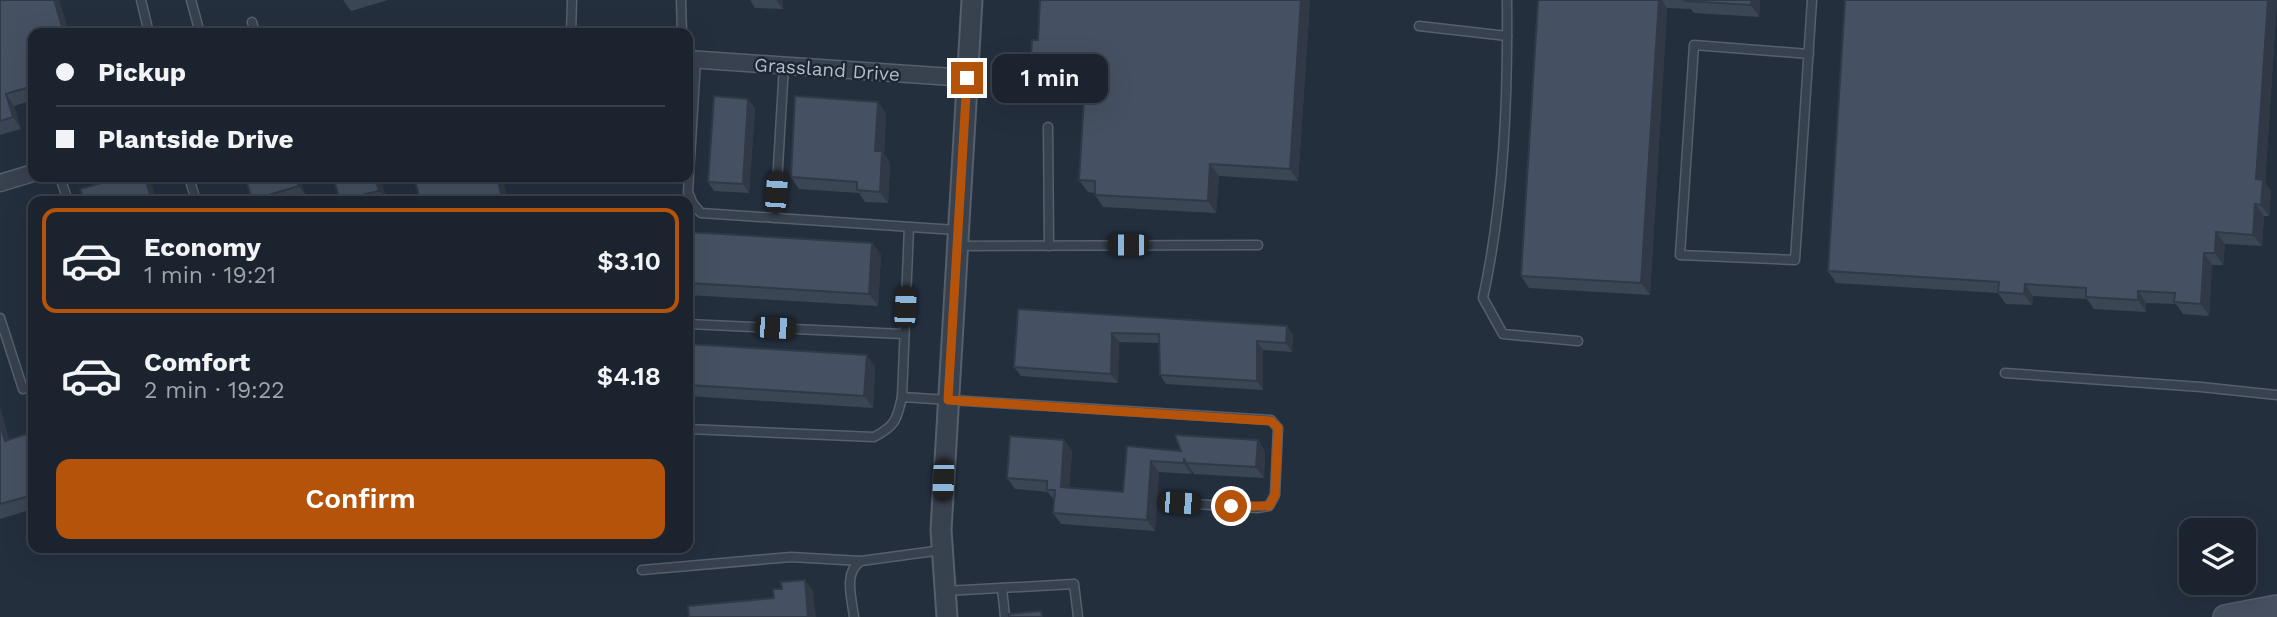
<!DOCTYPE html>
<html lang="en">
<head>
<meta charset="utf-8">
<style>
	:root { --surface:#1b232e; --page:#242b36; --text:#f1f3f6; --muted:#a0a4aa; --line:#39404a; --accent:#b45309 }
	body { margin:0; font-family:"Work Sans",sans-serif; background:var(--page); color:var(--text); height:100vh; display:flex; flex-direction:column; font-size:26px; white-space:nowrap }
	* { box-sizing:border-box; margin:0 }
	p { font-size:23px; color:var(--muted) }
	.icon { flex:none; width:38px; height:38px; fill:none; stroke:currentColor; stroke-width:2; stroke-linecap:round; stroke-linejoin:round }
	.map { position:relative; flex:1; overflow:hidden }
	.panel { position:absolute; left:28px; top:196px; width:665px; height:357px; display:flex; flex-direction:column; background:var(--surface); border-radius:14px; box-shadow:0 7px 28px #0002,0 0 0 2px var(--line) }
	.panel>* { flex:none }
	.top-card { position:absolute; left:28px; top:28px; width:665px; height:154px; border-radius:14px; box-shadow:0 7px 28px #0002,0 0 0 2px var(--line); display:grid; align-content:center; height:154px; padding:0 28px; background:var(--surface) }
	.tools { position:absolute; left:2179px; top:518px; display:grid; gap:14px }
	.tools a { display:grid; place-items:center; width:77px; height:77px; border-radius:14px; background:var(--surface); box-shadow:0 7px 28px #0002,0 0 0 2px var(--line); font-size:35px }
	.end { position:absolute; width:32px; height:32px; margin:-16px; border:9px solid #b45309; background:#fff; box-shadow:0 0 0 4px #fff }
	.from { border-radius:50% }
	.bubble { position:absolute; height:49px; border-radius:14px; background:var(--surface); box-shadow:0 7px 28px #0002,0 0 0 2px var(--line); font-size:23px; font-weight:600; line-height:49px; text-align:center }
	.car { position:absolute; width:21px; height:42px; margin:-21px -10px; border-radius:9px; box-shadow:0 0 5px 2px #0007; background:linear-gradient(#222 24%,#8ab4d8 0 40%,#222 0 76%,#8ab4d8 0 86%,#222 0) }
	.top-card b { display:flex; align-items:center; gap:24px; height:66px; font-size:26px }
	.top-card b+b { border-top:2px solid var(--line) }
	.top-card i { width:18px; height:18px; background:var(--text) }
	ul { padding:12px 0 0; list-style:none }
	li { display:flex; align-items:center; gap:21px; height:105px; margin:0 14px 10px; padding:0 14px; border:4px solid transparent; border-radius:14px }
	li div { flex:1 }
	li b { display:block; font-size:26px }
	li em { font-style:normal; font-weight:600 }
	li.current { border-color:var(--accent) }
	li>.icon { width:63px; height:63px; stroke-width:1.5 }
	.cta { display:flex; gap:14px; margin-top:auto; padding:14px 28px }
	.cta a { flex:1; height:80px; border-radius:14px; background:var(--accent); color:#fff; font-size:28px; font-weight:600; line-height:80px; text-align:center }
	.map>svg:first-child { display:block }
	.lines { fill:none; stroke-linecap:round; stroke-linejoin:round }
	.service-casing { stroke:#565f6c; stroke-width:11 }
	.minor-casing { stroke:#565f6c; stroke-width:19 }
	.tertiary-casing { stroke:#565f6c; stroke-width:23 }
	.secondary-casing { stroke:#565f6c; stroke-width:26 }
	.service { stroke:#38414e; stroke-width:8 }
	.minor { stroke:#38414e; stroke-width:16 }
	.tertiary { stroke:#38414e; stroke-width:19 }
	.secondary { stroke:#465061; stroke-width:23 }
	.wall { fill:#3b4654 }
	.shaded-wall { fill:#303945 }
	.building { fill:#455162; stroke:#303945; stroke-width:2 }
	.route { stroke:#b45309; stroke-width:9 }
	.labels { text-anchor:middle; stroke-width:5; stroke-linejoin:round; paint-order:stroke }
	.street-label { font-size:19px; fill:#b4bcc9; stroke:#1d2633 }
</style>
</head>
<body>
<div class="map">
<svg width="2277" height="617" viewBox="0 0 2277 617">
	<rect width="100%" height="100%" fill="#242f3e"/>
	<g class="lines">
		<defs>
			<g id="service">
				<polyline points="141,0 149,33"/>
				<polyline points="191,0 200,33"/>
				<polyline points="681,0 682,33"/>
				<path d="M1507 0C1508 99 1504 201 1483 298L1503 334 1578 341"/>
				<polyline points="252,22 255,33"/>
				<polyline points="1419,26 1507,36"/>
				<polyline points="571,33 572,0"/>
				<polyline points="1809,54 1694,45 1680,255 1795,260 1812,0"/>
				<polyline points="696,60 688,192 693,204 701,213 956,230"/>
				<polyline points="1048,127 1049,246"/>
				<polyline points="60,177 68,201"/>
				<polyline points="189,177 196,201"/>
				<polyline points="775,218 784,65"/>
				<polyline points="957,246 1258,245"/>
				<polyline points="0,318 23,389"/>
				<polyline points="688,324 903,334"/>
				<polyline points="2005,373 2201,387 2277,395"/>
				<polyline points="902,397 909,227"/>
				<path d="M688 429 874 437C895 426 897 420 902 397L1271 420 1278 428 1275 495 1269 506 1257 508 1180 503"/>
				<polyline points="642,570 791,557 861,561"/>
				<polyline points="1002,588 1005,617"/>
				<polyline points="945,591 1074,584 1078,617"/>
				<path d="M854 617C852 599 843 572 861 561L942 550"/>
			</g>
			<g id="minor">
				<polyline points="688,59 967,78"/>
				<polyline points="0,183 33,173"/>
			</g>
			<polyline id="tertiary" points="947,617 941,530 972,0"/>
			<polyline id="secondary" points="2225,617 2277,607"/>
		</defs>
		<use href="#service" class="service-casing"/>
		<use href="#minor" class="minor-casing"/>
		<use href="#tertiary" class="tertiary-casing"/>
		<use href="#secondary" class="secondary-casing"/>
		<use href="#service" class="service"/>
		<use href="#minor" class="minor"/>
		<use href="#tertiary" class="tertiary"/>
		<use href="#secondary" class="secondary"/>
	</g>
	<g class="wall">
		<polygon points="0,0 59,0 69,33 33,33 33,100 14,106 21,129 0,135"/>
		<polygon points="343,0 388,0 351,11"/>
		<polygon points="750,0 783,0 783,9 755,8"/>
		<polygon points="1040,0 1310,0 1298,181 1219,176 1216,213 1103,207 1095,195 1095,193 1088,192 1079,180 1084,93 1053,91 1048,84 1038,84 1030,72 1038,40"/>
		<polygon points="1538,0 1760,0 1759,17 1694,13 1691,9 1667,8 1650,295 1529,288 1521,276"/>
		<polygon points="1845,0 2277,0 2265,183 2271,191 2269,216 2264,216 2262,246 2225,244 2223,265 2212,265 2209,316 2183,314 2176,304 2146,303 2146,312 2094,309 2087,299 2033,296 2032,305 2006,304 1998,293 1836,283 1828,271"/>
		<polygon points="878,102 886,114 884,154 890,163 888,203 865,202 859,193 799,189 791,177"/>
		<polygon points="755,108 749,193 714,191 708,182"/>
		<polygon points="245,177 300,177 305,195 286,201 253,201"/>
		<polygon points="380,177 387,201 340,201"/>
		<polygon points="688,232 872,243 881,255 878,306 688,295"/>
		<polygon points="1018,309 1287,326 1293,335 1292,352 1263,350 1263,390 1166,384 1160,375 1159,343 1119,342 1118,383 1021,376 1014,367"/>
		<polygon points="688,344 875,367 873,408 688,396"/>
		<polygon points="0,408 9,439 33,432 33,509 0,519"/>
		<polygon points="1064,440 1072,451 1069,488 1123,492 1127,446 1181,451 1258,440 1265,451 1264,478 1194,474 1192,471 1191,474 1159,472 1155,531 1061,524 1053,513 1054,500 1048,492 1015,489 1007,478"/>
	</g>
	<g class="shaded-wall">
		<polygon points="54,0 59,0 69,33 64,33"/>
		<polygon points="776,0 783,0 783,9"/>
		<polygon points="1301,0 1310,0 1298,181 1290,169"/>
		<polygon points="1659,0 1662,0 1667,8 1650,295 1641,283"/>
		<polygon points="1751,0 1760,0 1759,17 1751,5"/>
		<polygon points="2268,0 2277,0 2265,183 2271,191 2269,216 2261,205 2256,179"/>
		<polygon points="6,94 14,106 21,129 13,117"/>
		<polygon points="748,99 755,108 749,193 743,184"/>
		<polygon points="878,102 886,114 884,154 890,163 888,203 880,192 875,151"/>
		<polygon points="1210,164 1219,176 1216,213 1208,201"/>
		<polygon points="145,177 147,177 151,182 157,201 152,201"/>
		<polygon points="296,177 300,177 305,195 299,186"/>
		<polygon points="375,177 380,177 387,201 379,191"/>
		<polygon points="497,177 503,177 508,201 503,201"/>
		<polygon points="2255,204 2264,216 2262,246 2253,235"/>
		<polygon points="2216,232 2225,244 2223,265 2215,253"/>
		<polygon points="872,243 881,255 878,306 869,294"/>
		<polygon points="2204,253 2212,265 2209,316 2201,304"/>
		<polygon points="2025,284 2033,296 2032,305 2024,294"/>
		<polygon points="2138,291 2146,303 2146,312 2138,300"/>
		<polygon points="1287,326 1293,335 1292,352 1286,343"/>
		<polygon points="1112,333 1119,342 1118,383 1111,374"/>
		<polygon points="1257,341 1263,350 1263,390 1257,381"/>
		<polygon points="867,355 875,367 873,408 864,396"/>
		<polygon points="0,408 13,452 5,441 0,424"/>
		<polygon points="1064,440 1072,451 1069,499 1061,487"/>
		<polygon points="1258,440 1265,451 1264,478 1256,467"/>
		<polygon points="1184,458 1192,471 1191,474 1184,463"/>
		<polygon points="1151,461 1159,472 1155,531 1147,520"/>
		<polygon points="805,580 813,591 816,617 808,617"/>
	</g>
	<g class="building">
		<polygon points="0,0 54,0 64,33 33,33 33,86 6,94 13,117 0,121"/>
		<polygon points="1040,0 1301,0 1290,169 1210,164 1208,201 1095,195 1095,181 1079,180 1085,81 1044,79 1045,73 1030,72 1032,40 1038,40"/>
		<polygon points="1538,0 1659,0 1641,283 1521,276"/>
		<polygon points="1685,0 1751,0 1751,5 1685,1"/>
		<polygon points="1845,0 2268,0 2256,179 2263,180 2261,205 2255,204 2253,235 2216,232 2215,253 2204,253 2201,304 2174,302 2175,293 2138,291 2138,300 2086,297 2086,288 2025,284 2024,294 1998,292 1999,282 1828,271"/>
		<polygon points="714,96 748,99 743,184 708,182"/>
		<polygon points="795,96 878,102 875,151 882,151 880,192 857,190 857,182 791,177"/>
		<polygon points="122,177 145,177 152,201 84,201 80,189"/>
		<polygon points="245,177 296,177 299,186 252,200"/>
		<polygon points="333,177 375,177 379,191 365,194 367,201 340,201"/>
		<polygon points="414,177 497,177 503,201 420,201"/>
		<polygon points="688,232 872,243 869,294 688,283"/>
		<polygon points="1018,309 1287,326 1286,343 1257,341 1257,381 1160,375 1159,334 1112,333 1111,374 1014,367"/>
		<polygon points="688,344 867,355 864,396 688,385"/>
		<polygon points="0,424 5,441 33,432 33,495 0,504"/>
		<polygon points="1175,435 1258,440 1256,467 1186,463 1184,458 1184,463 1151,461 1147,520 1053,513 1055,490 1047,490 1047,481 1007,478 1010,436 1064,440 1061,487 1123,492 1127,446 1181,451"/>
		<polygon points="805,580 808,617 689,617 688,606 774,598 773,589 782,589 781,582"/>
		<polygon points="1041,611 1042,617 1009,617 1009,614"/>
	</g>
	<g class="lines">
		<polyline class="route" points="967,78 948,400 1271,421 1278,428 1275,495 1269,506 1231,506"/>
	</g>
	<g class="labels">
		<g class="street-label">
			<text transform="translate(827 69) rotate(4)" y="7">Grassland Drive</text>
		</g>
	</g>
</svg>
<div class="tools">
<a><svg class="icon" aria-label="layers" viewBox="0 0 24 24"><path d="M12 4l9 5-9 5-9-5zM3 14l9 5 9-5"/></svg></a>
</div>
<i class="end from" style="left:1231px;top:506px"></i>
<i class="end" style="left:967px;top:78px"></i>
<div class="bubble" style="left:992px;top:54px;width:116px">1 min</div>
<i class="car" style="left:776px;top:192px;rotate:4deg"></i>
<i class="car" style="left:1128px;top:245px;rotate:270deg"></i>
<i class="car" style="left:905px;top:307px;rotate:3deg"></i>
<i class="car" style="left:775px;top:328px;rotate:93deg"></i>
<i class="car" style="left:943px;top:480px;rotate:182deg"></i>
<i class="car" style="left:1180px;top:503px;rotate:94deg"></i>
<div class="top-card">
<b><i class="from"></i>Pickup</b>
<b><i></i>Plantside Drive</b>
</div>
<section class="panel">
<ul>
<li class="current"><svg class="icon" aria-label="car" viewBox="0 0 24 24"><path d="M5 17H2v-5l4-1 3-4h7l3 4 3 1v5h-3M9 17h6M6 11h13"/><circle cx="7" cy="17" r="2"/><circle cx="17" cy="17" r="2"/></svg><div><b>Economy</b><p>1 min · 19:21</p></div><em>$3.10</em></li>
<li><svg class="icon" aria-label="car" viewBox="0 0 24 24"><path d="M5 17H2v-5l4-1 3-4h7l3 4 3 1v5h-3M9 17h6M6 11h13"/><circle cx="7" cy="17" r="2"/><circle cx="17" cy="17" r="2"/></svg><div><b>Comfort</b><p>2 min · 19:22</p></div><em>$4.18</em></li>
</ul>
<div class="cta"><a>Confirm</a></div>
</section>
</div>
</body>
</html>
